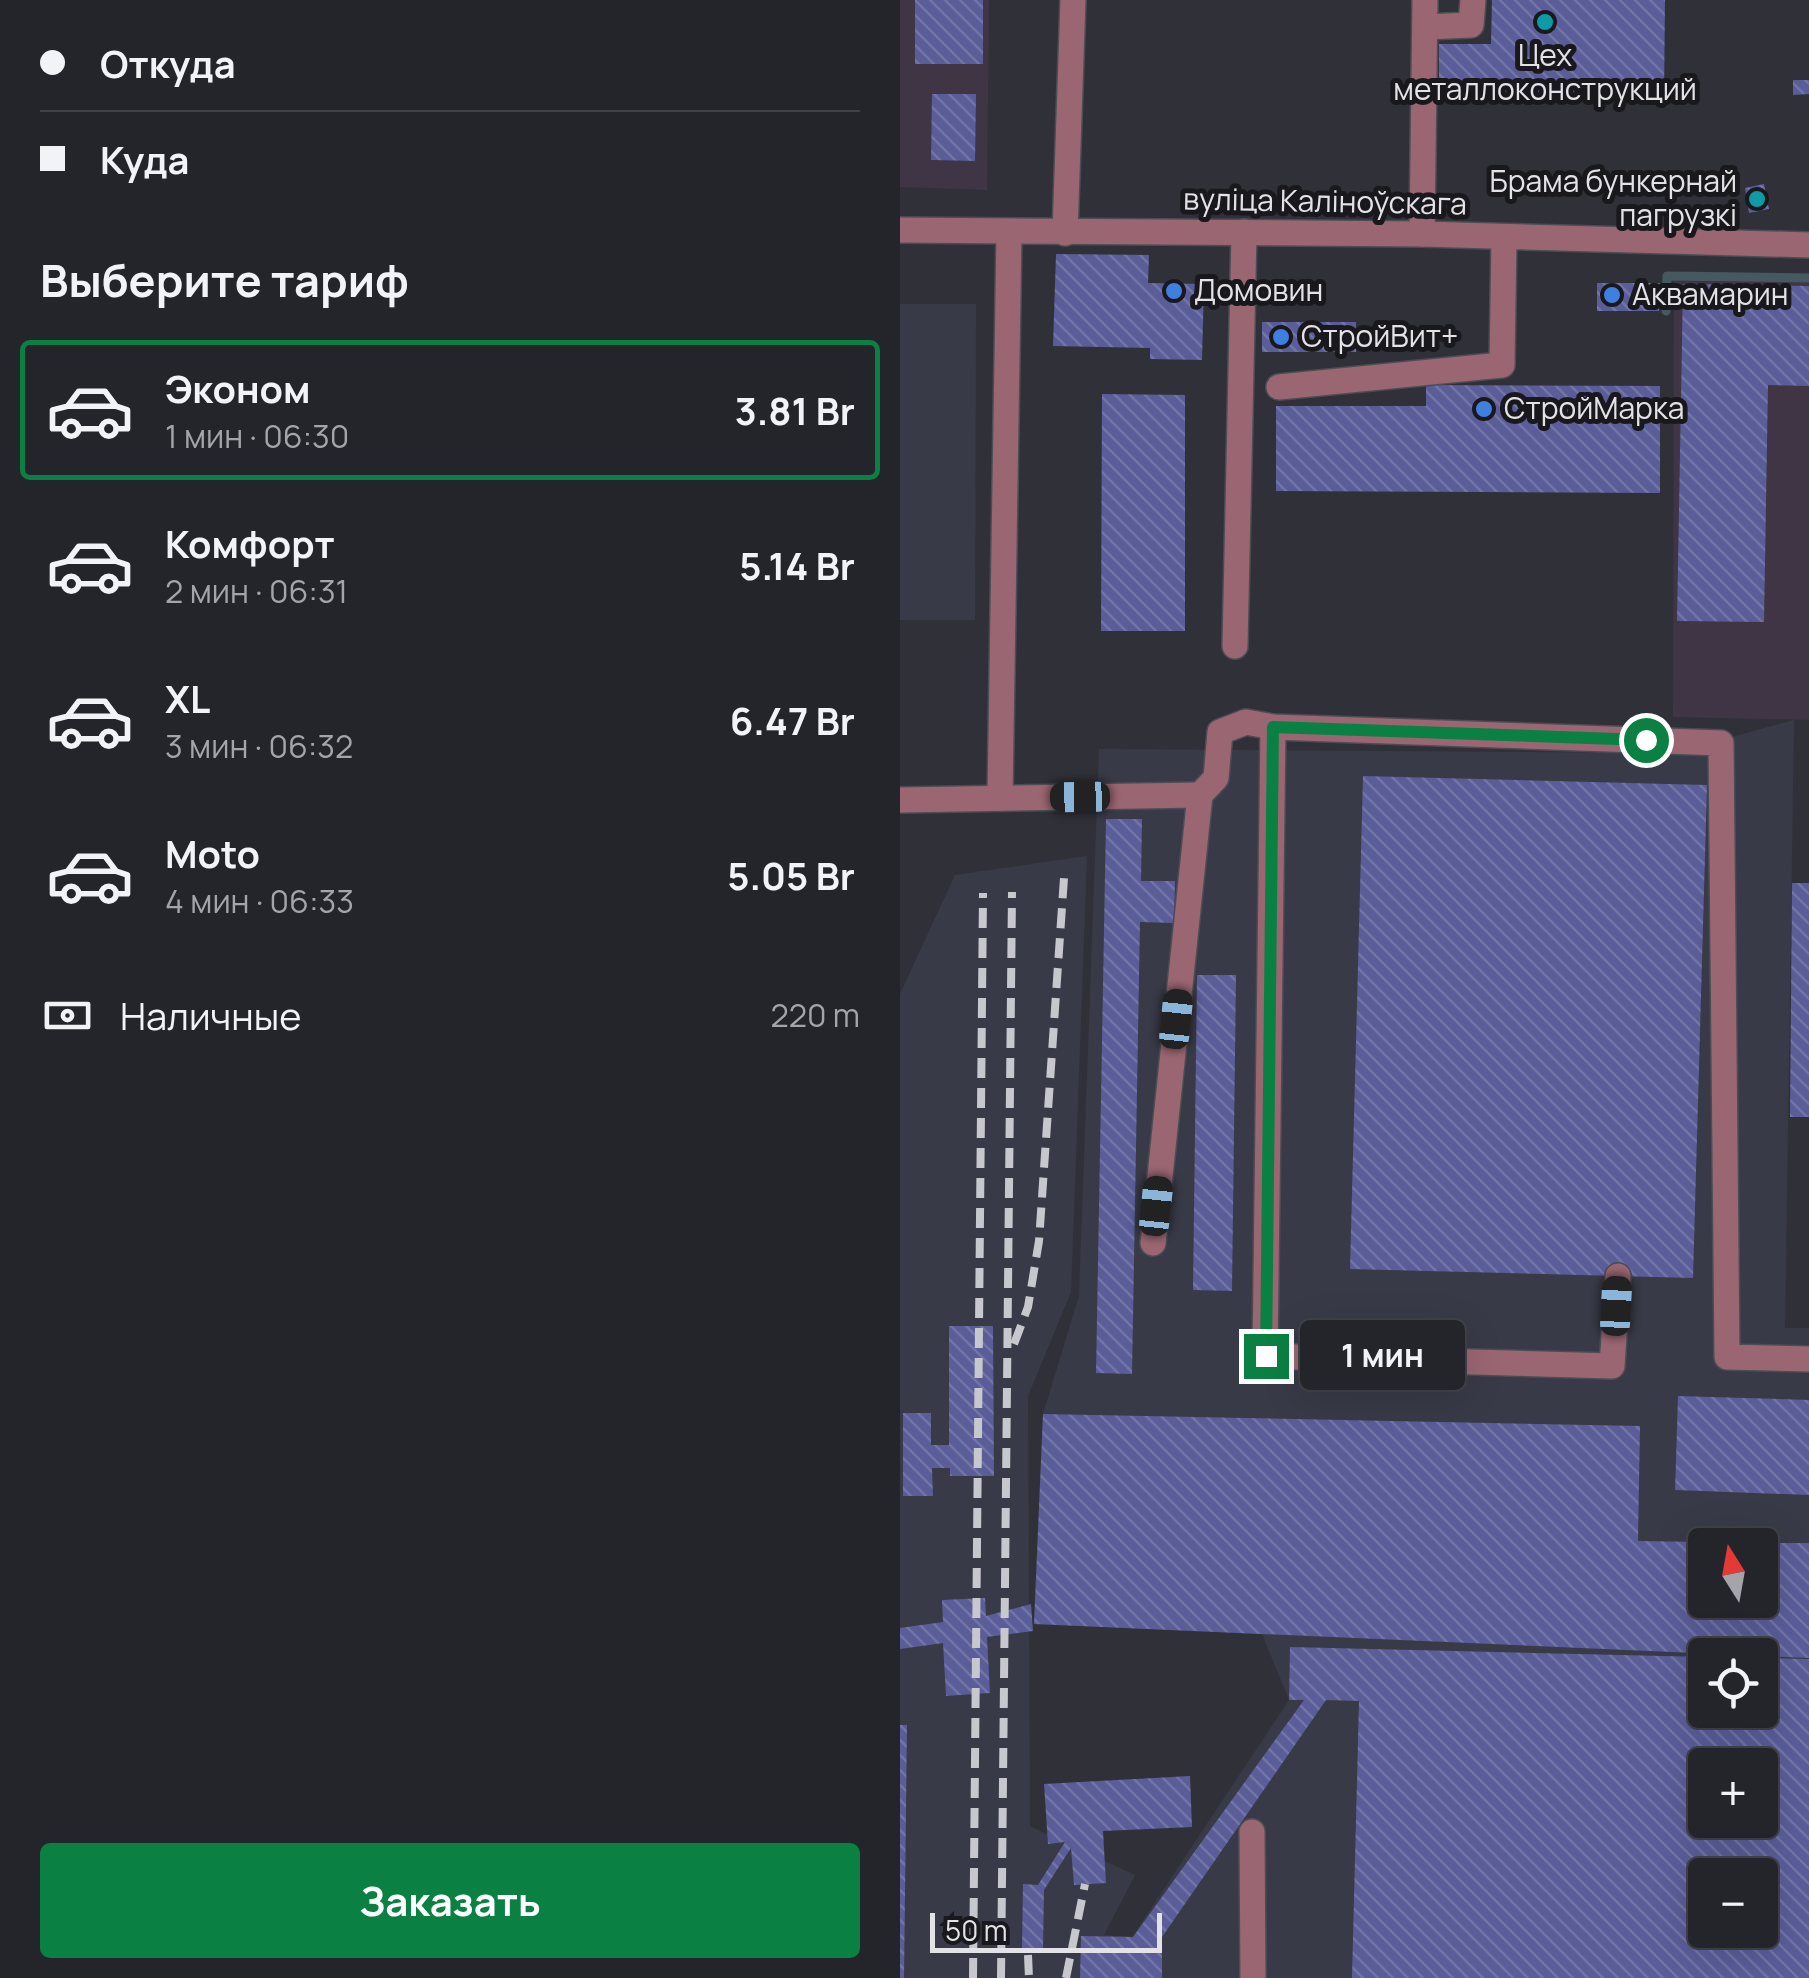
<!DOCTYPE html>
<html lang="ru">
<head>
<meta charset="utf-8">
<style>
	:root { --surface:#24252a; --page:#2c2d32; --text:#f1f3f6; --muted:#a3a5a8; --line:#414247; --accent:#0b8043 }
	body { margin:0; font-family:Manrope,sans-serif; background:var(--page); color:var(--text); height:100vh; display:flex; flex-direction:column; font-size:38px; white-space:nowrap }
	* { box-sizing:border-box; margin:0 }
	p { font-size:32px; color:var(--muted) }
	.icon { flex:none; width:55px; height:55px; fill:none; stroke:currentColor; stroke-width:2; stroke-linecap:round; stroke-linejoin:round }
	.map { position:relative; flex:1; overflow:hidden }
	.details { display:flex; flex-direction:column; background:var(--surface); width:900px }
	.details>* { flex:none }
	.hud { display:grid; align-content:center; height:220px; padding:0 40px; background:var(--surface) }
	.needle { width:65px; rotate:349deg }
	.tools { position:absolute; left:788px; top:1528px; display:grid; gap:20px }
	.tools a { display:grid; place-items:center; width:90px; height:90px; border-radius:10px; background:var(--surface); box-shadow:0 10px 40px #0002,0 0 0 2px var(--line); font-size:50px }
	.scale { position:absolute; left:30px; bottom:25px; width:232px; box-sizing:border-box; padding-left:10px; border:5px solid #e2e2e7; border-top:0; font-size:28px; line-height:35px; white-space:nowrap; color:#e2e2e7; -webkit-text-stroke:8px #19191d; paint-order:stroke }
	.end { position:absolute; width:45px; height:45px; margin:-22px; border:12px solid #0b8043; background:#fff; box-shadow:0 0 0 5px #fff }
	.from { border-radius:50% }
	.bubble { position:absolute; height:70px; border-radius:10px; background:var(--surface); box-shadow:0 10px 40px #0002,0 0 0 2px var(--line); font-size:32px; font-weight:700; line-height:70px; text-align:center }
	.car { position:absolute; width:30px; height:60px; margin:-30px -15px; border-radius:12px; box-shadow:0 0 8px 2px #0007; background:linear-gradient(#222 24%,#8ab4d8 0 40%,#222 0 76%,#8ab4d8 0 86%,#222 0) }
	.hud b { display:flex; align-items:center; gap:35px; height:95px; font-size:38px }
	.hud b+b { border-top:2px solid var(--line) }
	.hud i { width:25px; height:25px; background:var(--text) }
	ul { padding:0; list-style:none }
	li { display:flex; align-items:center; gap:30px; height:140px; margin:0 20px 15px; padding:0 20px; border:5px solid transparent; border-radius:10px }
	li div { flex:1 }
	li b { display:block; font-size:38px }
	li em { font-style:normal; font-weight:700 }
	li.on { border-color:var(--accent) }
	li>.icon { width:90px; height:90px; stroke-width:1.5 }
	h2 { padding:0 40px; font-size:45px; line-height:120px }
	.pay { display:flex; align-items:center; gap:25px; height:110px; padding:0 40px; font-size:38px }
	.pay p { margin-inline-start:auto }
	.button { display:flex; gap:20px; margin-top:auto; padding:20px 40px }
	.button a { flex:1; height:115px; border-radius:10px; background:var(--accent); color:#fff; font-size:40px; font-weight:700; line-height:115px; text-align:center }
	main { display:flex; flex:1; min-height:0 }
	.map>svg:first-child { display:block }
	.commercial { fill:#3f3545 }
	.built { fill:#383a47; fill-rule:evenodd }
	.lines { fill:none; stroke-linecap:round; stroke-linejoin:round }
	.stream { stroke:#465961; stroke-width:9 }
	.building { fill:url(#building-back-hatch); fill-rule:evenodd }
	.minor-casing { stroke:#4c4d54; stroke-width:28 }
	.minor { stroke:#9a6672; stroke-width:25 }
	.rail { stroke:#c7c8cd; stroke-width:8; stroke-dasharray:20 10; stroke-linecap:butt }
	.route { stroke:#0b8043; stroke-width:12 }
	.culture-dot { fill:#0f9aa8; stroke:#19191d; stroke-width:4 }
	.shop-dot { fill:#3f7fe0; stroke:#19191d; stroke-width:4 }
	.labels { text-anchor:middle; stroke-width:10; stroke-linejoin:round; paint-order:stroke }
	.poi-label { font-size:30px; fill:#e2e2e7; stroke:#19191d; text-anchor:start }
	.street-label { font-size:30px; fill:#e2e2e7; stroke:#19191d }
</style>
</head>
<body>
<main>
<section class="details">
<div class="hud">
<b><i class="from"></i>Откуда</b>
<b><i></i>Куда</b>
</div>
<h2>Выберите тариф</h2>
<ul>
<li class="on"><svg class="icon" aria-label="car" viewBox="0 0 24 24"><path d="M5 17H2v-5l4-1 3-4h7l3 4 3 1v5h-3M9 17h6M6 11h13"/><circle cx="7" cy="17" r="2"/><circle cx="17" cy="17" r="2"/></svg><div><b>Эконом</b><p>1 мин · 06:30</p></div><em>3.81 Br</em></li>
<li><svg class="icon" aria-label="car" viewBox="0 0 24 24"><path d="M5 17H2v-5l4-1 3-4h7l3 4 3 1v5h-3M9 17h6M6 11h13"/><circle cx="7" cy="17" r="2"/><circle cx="17" cy="17" r="2"/></svg><div><b>Комфорт</b><p>2 мин · 06:31</p></div><em>5.14 Br</em></li>
<li><svg class="icon" aria-label="car" viewBox="0 0 24 24"><path d="M5 17H2v-5l4-1 3-4h7l3 4 3 1v5h-3M9 17h6M6 11h13"/><circle cx="7" cy="17" r="2"/><circle cx="17" cy="17" r="2"/></svg><div><b>XL</b><p>3 мин · 06:32</p></div><em>6.47 Br</em></li>
<li><svg class="icon" aria-label="car" viewBox="0 0 24 24"><path d="M5 17H2v-5l4-1 3-4h7l3 4 3 1v5h-3M9 17h6M6 11h13"/><circle cx="7" cy="17" r="2"/><circle cx="17" cy="17" r="2"/></svg><div><b>Moto</b><p>4 мин · 06:33</p></div><em>5.05 Br</em></li>
</ul>
<div class="pay"><svg class="icon" aria-label="cash" viewBox="0 0 24 24"><path d="M3 7h18v10H3z"/><circle cx="12" cy="12" r="2"/></svg>Наличные<p>220 m</p></div>
<div class="button"><a>Заказать</a></div>
</section>
<div class="map">
<svg width="909" height="1978" viewBox="0 0 909 1978">
	<defs>
		<pattern id="building-back-hatch" width="6" height="6" patternUnits="userSpaceOnUse" patternTransform="scale(2.5)"><rect width="6" height="6" fill="#5a5d98"/><path d="M-1 5l2 2M0 0l6 6M5-1l2 2" fill="none" stroke="#7174a6"/></pattern>
	</defs>
	<rect width="100%" height="100%" fill="#303138"/>
	<g class="commercial">
		<polygon points="0,0 89,0 87,190 0,187"/>
		<polygon points="774,281 909,282 909,720 773,717"/>
	</g>
	<g class="built">
		<polygon points="0,304 76,304 75,620 0,620"/>
		<path d="M894 720 885 1328H909V1978H0V994L55 875 187 856 171 1292 128 1396 130 1826 235 1875 204 1935 232 1937 389 1700 362 1634 134 1624 143 1414 179 1296 199 749 773 753ZM805 1545H860V1600H805ZM805 1655H860V1710H805ZM805 1765H860V1820H805ZM805 1875H860V1930H805Z"/>
	</g>
	<g class="lines">
		<polyline class="stream" points="766,311 767,276 909,278"/>
	</g>
	<g class="building">
		<rect x="15" y="0" width="68" height="64"/>
		<polygon points="592,0 765,0 764,101 539,98 539,44 591,44"/>
		<polygon points="893,80 909,80 909,94 893,95"/>
		<polygon points="32,94 76,94 75,161 31,160"/>
		<polygon points="864,184 869,209 849,213 845,188"/>
		<polygon points="156,254 249,255 248,283 304,284 302,360 250,359 250,348 153,346"/>
		<polygon points="697,283 760,283 759,311 697,311"/>
		<polygon points="783,284 909,286 909,386 868,385 864,622 777,621"/>
		<rect x="362" y="322" width="94" height="30"/>
		<polygon points="526,385 760,386 760,493 376,491 376,406 526,406"/>
		<polygon points="202,394 285,395 285,631 201,631"/>
		<polygon points="463,776 807,785 793,1278 450,1269"/>
		<polygon points="206,819 242,819 241,881 275,881 274,923 240,922 232,1374 196,1373"/>
		<polygon points="892,883 909,883 909,1117 890,1117"/>
		<polygon points="297,975 336,975 332,1291 293,1290"/>
		<polygon points="49,1326 93,1326 94,1476 50,1476 50,1468 32,1468 33,1496 3,1496 3,1413 31,1413 31,1445 49,1445"/>
		<polygon points="778,1396 909,1400 909,1495 775,1490"/>
		<polygon points="143,1414 740,1426 738,1541 805,1542 805,1600 860,1600 860,1543 909,1543 909,1658 134,1624"/>
		<polygon points="85,1598 86,1616 131,1604 133,1631 87,1637 90,1693 46,1696 43,1643 0,1649 0,1628 43,1622 42,1600"/>
		<path d="M390 1647 805 1657V1710H860V1658L909 1659V1978H452L459 1701 426 1700 262 1937V1978H180L181 1936 233 1937 404 1700H389ZM805 1765H860V1820H805ZM805 1875H860V1930H805Z"/>
		<polygon points="0,1725 7,1725 4,1978 0,1978"/>
		<polygon points="290,1776 292,1827 203,1831 206,1883 174,1885 171,1848 144,1890 143,1948 122,1948 123,1884 138,1885 165,1842 148,1844 144,1784"/>
	</g>
	<g class="lines">
		<defs>
			<g id="minor">
				<polyline points="525,27 571,25 573,0"/>
				<polyline points="0,230 522,234 909,245"/>
				<polyline points="165,233 173,0"/>
				<polyline points="522,234 525,0"/>
				<polyline points="379,387 602,365 604,238"/>
				<polyline points="335,646 344,232"/>
				<polyline points="373,727 365,1356 712,1366 718,1276"/>
				<polyline points="300,795 316,778 320,732 346,722 373,727 821,743 827,1357 909,1359"/>
				<polyline points="100,798 109,233"/>
				<polyline points="0,800 300,795 253,1243"/>
				<polyline points="352,1832 353,1978"/>
			</g>
		</defs>
		<use href="#minor" class="minor-casing"/>
		<use href="#minor" class="minor"/>
		<g class="rail">
			<polyline points="114,1344 128,1307 139,1241 164,878"/>
			<polyline points="128,1955 129,1978"/>
			<polyline points="73,1978 83,893"/>
			<polyline points="101,1978 112,892"/>
			<polyline points="166,1978 185,1884"/>
		</g>
	</g>
	<g class="lines">
		<polyline class="route" points="366,1356 373,727 746,740"/>
	</g>
	<g class="culture-dot">
		<circle cx="645" cy="22" r="10"/>
		<circle cx="857" cy="199" r="10"/>
	</g>
	<g class="shop-dot">
		<circle cx="274" cy="291" r="10"/>
		<circle cx="712" cy="295" r="10"/>
		<circle cx="381" cy="337" r="10"/>
		<circle cx="584" cy="409" r="10"/>
	</g>
	<g class="labels">
		<g class="poi-label">
			<text x="645" y="66" text-anchor="middle">Цех<tspan x="645" dy="34">металлоконструкций</tspan></text>
			<text x="837" y="192" text-anchor="end">Брама бункернай<tspan x="837" dy="34">пагрузкі</tspan></text>
			<text x="294" y="301">Домовин</text>
			<text x="732" y="305">Аквамарин</text>
			<text x="401" y="347">СтройВит+</text>
			<text x="604" y="419">СтройМарка</text>
		</g>
		<g class="street-label">
			<text transform="translate(425 202) rotate(1)" y="10">вуліца Каліноўскага</text>
		</g>
	</g>
</svg>
<div class="tools">
<a><svg class="needle" viewBox="-14 -14 28 28"><path d="M0-13l5 13h-10z" fill="#e53935"/><path d="M0 13l5-13h-10z" fill="#a3a5a8"/></svg></a>
<a><svg class="icon" aria-label="locate" viewBox="0 0 24 24"><circle cx="12" cy="12" r="6"/><path d="M12 2v4M12 18v4M2 12h4M18 12h4"/></svg></a>
<a>+</a>
<a>−</a>
</div>
<div class="scale">50 m</div>
<i class="end from" style="left:746px;top:740px"></i>
<i class="end" style="left:366px;top:1356px"></i>
<div class="bubble" style="left:400px;top:1320px;width:165px">1 мин</div>
<i class="car" style="left:180px;top:797px;rotate:269deg"></i>
<i class="car" style="left:276px;top:1019px;rotate:6deg"></i>
<i class="car" style="left:256px;top:1206px;rotate:6deg"></i>
<i class="car" style="left:716px;top:1306px;rotate:3deg"></i>
</div>
</main>
</body>
</html>
